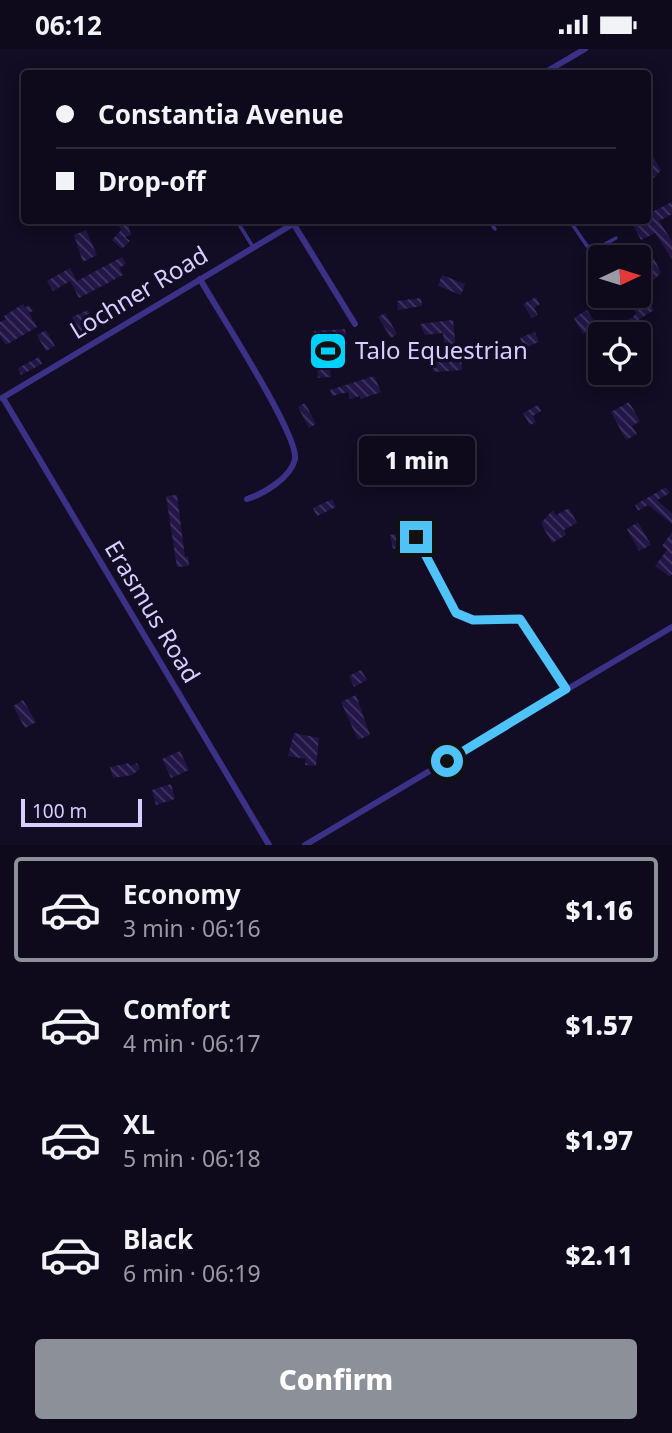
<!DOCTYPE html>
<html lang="en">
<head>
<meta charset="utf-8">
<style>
	:root { --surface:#0e091b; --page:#1c1728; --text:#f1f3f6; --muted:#9b9aa3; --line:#2e2a3a; --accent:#8c9099 }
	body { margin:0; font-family:"Noto Sans",sans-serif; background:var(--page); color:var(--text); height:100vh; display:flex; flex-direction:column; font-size:26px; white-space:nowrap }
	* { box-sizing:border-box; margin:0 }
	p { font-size:23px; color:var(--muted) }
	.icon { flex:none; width:38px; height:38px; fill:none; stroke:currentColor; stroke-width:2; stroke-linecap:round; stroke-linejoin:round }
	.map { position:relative; height:796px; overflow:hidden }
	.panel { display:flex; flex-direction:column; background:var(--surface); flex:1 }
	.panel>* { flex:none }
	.banner { position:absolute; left:21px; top:21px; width:630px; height:154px; border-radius:7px; box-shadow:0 4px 18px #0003,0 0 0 2px var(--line); display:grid; align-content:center; height:154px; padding:0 35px; background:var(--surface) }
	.needle { width:46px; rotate:86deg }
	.controls { position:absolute; left:588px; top:196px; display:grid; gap:14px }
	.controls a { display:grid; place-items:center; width:63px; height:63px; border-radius:7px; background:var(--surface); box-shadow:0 4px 18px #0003,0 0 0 2px var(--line); font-size:35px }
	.scale { position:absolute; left:21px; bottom:18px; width:121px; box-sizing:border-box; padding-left:7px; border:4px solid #d8cfff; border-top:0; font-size:19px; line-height:24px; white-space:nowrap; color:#d8cfff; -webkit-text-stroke:5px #120c24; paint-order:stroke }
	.end { position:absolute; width:32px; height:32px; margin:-16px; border:9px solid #4fc3f7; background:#111; box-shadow:0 0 0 4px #111 }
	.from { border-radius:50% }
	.bubble { position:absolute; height:49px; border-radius:7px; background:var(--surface); box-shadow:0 4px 18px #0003,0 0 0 2px var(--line); font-size:23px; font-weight:800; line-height:49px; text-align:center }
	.banner b { display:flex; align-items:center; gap:24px; height:66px; font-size:26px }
	.banner b+b { border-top:2px solid var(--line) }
	.banner i { width:18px; height:18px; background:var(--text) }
	ul { padding:12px 0 0; list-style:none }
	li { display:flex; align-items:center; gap:21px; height:105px; margin:0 14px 10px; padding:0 21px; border:4px solid transparent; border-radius:7px }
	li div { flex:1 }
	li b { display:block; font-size:26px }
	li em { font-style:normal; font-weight:800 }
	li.selected { border-color:var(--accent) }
	li>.icon { width:63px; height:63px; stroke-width:1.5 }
	.action { display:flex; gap:14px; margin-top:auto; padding:14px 35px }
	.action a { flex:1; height:80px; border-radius:7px; background:var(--accent); color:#fff; font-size:28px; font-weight:800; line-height:80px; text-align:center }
	.status { display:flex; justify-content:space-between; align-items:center; height:49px; padding:0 35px; background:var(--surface); direction:ltr }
	.status svg { height:19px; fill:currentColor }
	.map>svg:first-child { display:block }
	.building { fill:url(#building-back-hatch) }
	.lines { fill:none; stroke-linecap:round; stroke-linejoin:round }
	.lane { stroke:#3b3288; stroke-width:3.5 }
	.street { stroke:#3b3288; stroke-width:6 }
	.route { stroke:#4fc3f7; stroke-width:9 }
	.labels { text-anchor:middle; stroke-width:7; stroke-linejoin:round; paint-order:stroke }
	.street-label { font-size:24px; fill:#d8cfff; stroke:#120c24 }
	.poi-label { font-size:24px; fill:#d8cfff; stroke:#120c24; text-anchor:start }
</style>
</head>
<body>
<div class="status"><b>06:12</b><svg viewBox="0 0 49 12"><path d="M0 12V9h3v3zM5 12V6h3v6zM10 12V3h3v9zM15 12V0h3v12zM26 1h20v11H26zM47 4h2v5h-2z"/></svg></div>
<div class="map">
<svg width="672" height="796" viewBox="0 0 672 796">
	<defs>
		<pattern id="building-back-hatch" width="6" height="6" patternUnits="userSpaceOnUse" patternTransform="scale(1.75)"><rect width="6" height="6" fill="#231647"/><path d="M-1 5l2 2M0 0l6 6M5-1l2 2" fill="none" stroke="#423763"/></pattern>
	</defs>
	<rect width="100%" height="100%" fill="#120c24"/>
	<g class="building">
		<polygon points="648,100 661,121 654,129 648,123"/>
		<polygon points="672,153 672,165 659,172 672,192 672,210 655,184 641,191 631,172 648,172 648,165"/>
		<polygon points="127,172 131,186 125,188 130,192 122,200 112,191 121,181 119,176"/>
		<polygon points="86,181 97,206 83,213 74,186"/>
		<polygon points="122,208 126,215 119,219 123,226 79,249 70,232 53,242 47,232 70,219 77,232"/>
		<polygon points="654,209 661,224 649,235 640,217"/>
		<polygon points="442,226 465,235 461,246 438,237"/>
		<polygon points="536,248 540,255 534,259 538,266 532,269 523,255"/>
		<polygon points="421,249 422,257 398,261 397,252"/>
		<polygon points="639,252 642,258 650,253 654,261 622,281 619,276 633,268 636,264 632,256"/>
		<polygon points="23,255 25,259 29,256 33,262 29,264 37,278 6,296 0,287 0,273 6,270 4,267"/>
		<polygon points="88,261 95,276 79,283 72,268"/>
		<polygon points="587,261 597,277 583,285 574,269"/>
		<polygon points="385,264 397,285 391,289 378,268"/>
		<polygon points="453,271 457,311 461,310 462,321 433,323 431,303 445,302 443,284 425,286 420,275"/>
		<polygon points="345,280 346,288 340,289 342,303 328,306 331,328 318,329 314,282"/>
		<polygon points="46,281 55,297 46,302 37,286"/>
		<polygon points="535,283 539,293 524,299 520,289"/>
		<polygon points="39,308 42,315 21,326 18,319"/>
		<polygon points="374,327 381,343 361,350 360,347 350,350 348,343 332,347 330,341"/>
		<polygon points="629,353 640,372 632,377 637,385 626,391 611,363"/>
		<polygon points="305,354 316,375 309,379 298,358"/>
		<polygon points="538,356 541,362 533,367 536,373 530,376 523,364"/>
		<polygon points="666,438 670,444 657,451 672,464 672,475 648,456 638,462 635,456"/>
		<polygon points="177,446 185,508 188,507 189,517 177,518 166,447"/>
		<polygon points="332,450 336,458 317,467 313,459"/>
		<polygon points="569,459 577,474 564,481 566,486 552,494 541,474 553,461 556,466"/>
		<polygon points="638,473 651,496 639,502 627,480"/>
		<polygon points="402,483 405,497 393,500 390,486"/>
		<polygon points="672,483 672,525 670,528 655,517 667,501 662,497"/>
		<polygon points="361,621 367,631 354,638 349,627"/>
		<polygon points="356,646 370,686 358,691 341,653"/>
		<polygon points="23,651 36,673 25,679 13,657"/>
		<polygon points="294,684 319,689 316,717 305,716 306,710 288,707"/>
		<polygon points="180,702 189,721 171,729 162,710"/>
		<polygon points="129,714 130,717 137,714 140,720 132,726 113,729 110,718"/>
		<polygon points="171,735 175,750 156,756 152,741"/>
	</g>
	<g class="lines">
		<g class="lane">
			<polyline points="237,172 253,198"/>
			<polyline points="489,172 495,180"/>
			<polyline points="570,172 587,197 598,199 616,189"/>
		</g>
		<g class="street">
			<polyline points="544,24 585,0"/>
			<polyline points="293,174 355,275"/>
			<path d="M200 230C216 259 299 386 295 410 291 429 263 445 247 450"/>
			<polyline points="2,349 298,172"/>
			<polyline points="3,349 269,796"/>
			<polyline points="416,488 456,564 473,571 520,570 566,640"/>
			<polyline points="305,796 672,578"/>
		</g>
	</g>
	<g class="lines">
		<polyline class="route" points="416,488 456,564 473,571 520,570 566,640 447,712"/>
	</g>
	<defs>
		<symbol id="stadium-square" viewBox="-11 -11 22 22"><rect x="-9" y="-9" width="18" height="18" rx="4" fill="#00d1fa" stroke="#120c24"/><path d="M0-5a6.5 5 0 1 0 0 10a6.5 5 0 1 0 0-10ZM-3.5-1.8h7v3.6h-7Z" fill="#111"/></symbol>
	</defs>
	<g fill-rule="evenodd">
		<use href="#stadium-square" x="306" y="280" width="44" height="44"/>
	</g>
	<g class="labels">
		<g class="street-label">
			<text transform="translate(139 244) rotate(-31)" y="8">Lochner Road</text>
			<text transform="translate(152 563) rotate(59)" y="8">Erasmus Road</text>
		</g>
		<g class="poi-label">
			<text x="355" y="310">Talo Equestrian</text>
		</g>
	</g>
</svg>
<div class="controls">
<a><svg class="needle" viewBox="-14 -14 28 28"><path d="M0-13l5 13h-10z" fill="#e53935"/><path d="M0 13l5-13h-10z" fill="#9b9aa3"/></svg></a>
<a><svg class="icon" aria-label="locate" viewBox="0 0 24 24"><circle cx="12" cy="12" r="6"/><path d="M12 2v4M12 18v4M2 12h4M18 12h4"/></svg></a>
</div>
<div class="scale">100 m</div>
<i class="end from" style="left:447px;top:712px"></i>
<i class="end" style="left:416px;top:488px"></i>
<div class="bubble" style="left:359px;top:387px;width:116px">1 min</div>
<div class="banner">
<b><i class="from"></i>Constantia Avenue</b>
<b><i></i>Drop-off</b>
</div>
</div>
<section class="panel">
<ul>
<li class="selected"><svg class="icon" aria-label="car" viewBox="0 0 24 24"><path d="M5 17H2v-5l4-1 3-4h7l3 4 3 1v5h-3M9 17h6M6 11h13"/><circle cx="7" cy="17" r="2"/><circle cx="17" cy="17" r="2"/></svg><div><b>Economy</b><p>3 min · 06:16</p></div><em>$1.16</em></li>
<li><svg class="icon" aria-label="car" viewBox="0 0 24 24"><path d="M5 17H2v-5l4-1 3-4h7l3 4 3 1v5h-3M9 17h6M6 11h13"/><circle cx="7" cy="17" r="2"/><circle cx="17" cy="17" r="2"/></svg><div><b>Comfort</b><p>4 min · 06:17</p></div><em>$1.57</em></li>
<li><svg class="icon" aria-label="car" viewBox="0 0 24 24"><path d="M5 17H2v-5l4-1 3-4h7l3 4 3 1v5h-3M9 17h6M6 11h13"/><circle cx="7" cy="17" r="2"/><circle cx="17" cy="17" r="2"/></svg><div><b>XL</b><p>5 min · 06:18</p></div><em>$1.97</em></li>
<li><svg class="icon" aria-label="car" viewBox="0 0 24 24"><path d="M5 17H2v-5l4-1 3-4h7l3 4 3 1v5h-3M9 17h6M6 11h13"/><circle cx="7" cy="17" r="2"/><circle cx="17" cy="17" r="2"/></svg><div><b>Black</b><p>6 min · 06:19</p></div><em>$2.11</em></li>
</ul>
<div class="action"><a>Confirm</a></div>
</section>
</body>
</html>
